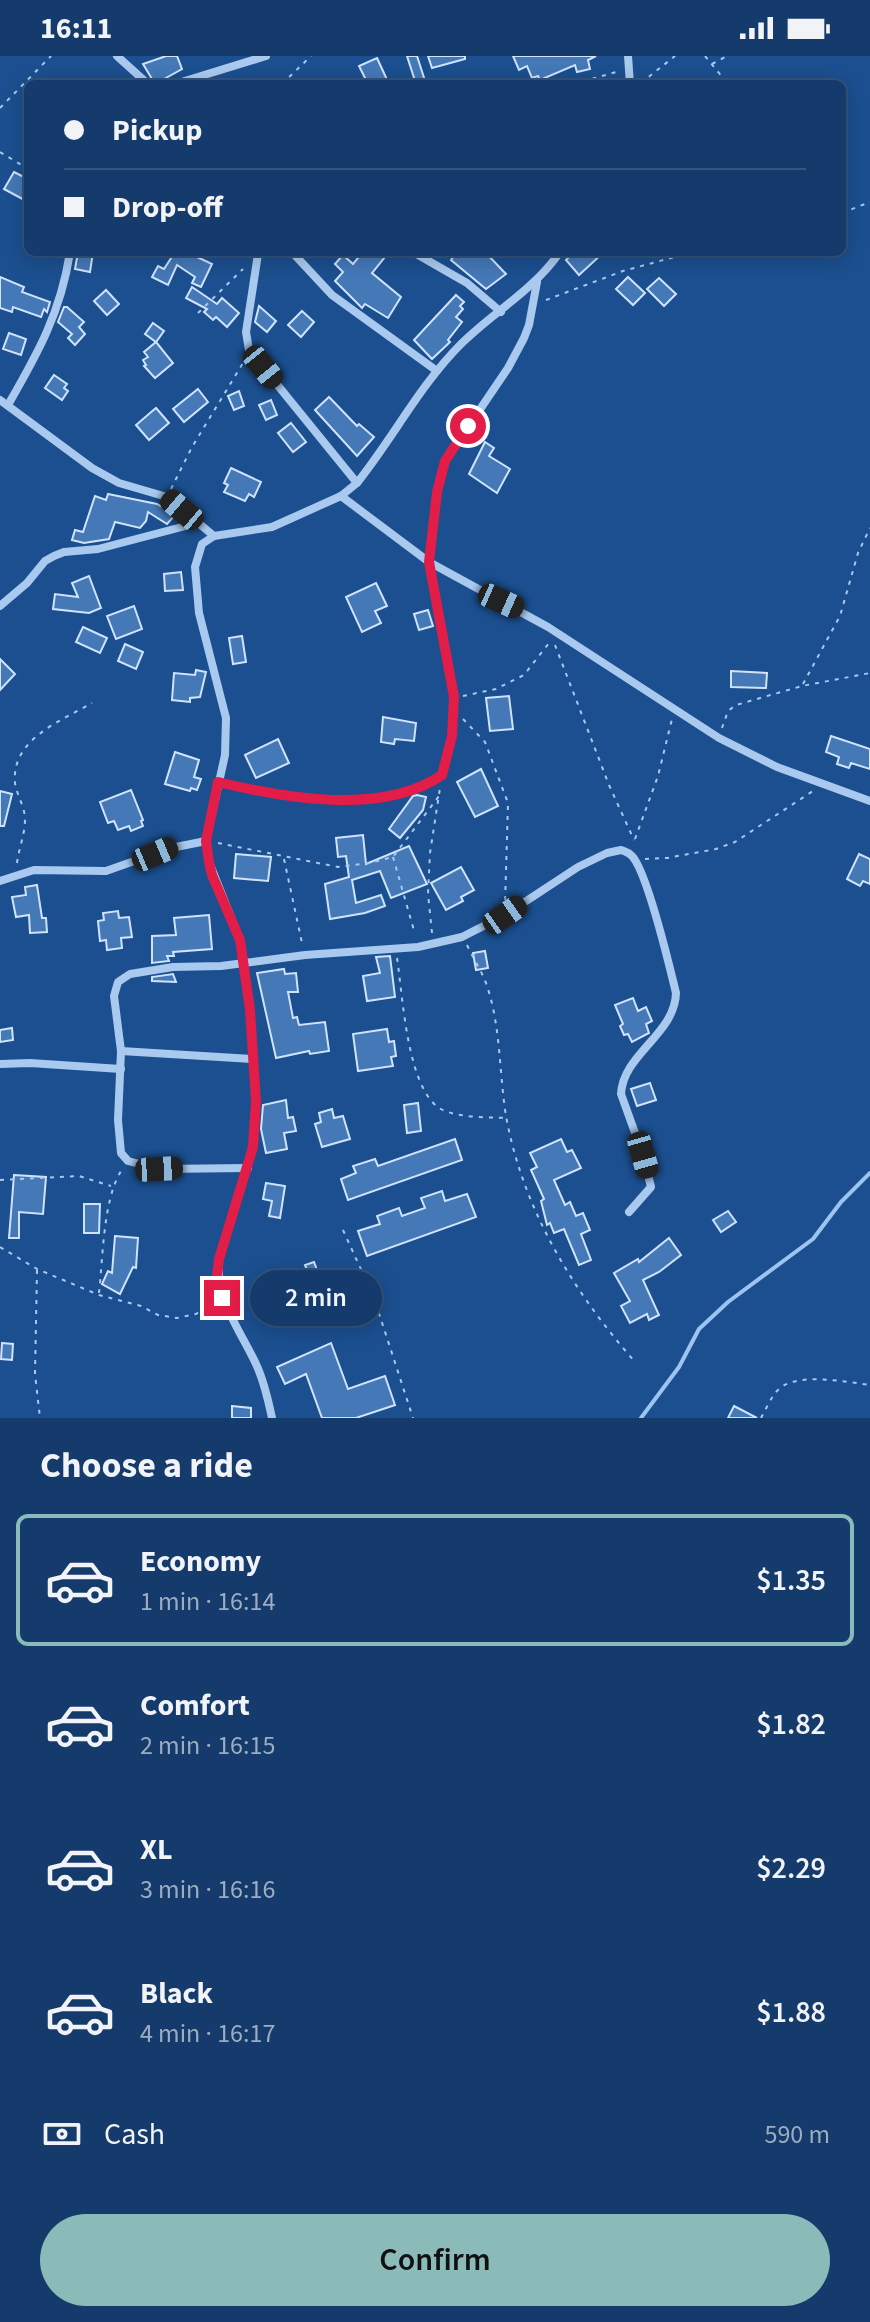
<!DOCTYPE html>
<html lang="en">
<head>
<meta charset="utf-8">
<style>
	:root { --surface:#143b6b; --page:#214673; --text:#f1f3f6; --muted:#9dadc1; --line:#33557e; --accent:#8bbbb9 }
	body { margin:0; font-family:"Source Sans 3",sans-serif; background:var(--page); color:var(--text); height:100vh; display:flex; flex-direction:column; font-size:30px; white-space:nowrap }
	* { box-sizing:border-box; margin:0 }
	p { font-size:26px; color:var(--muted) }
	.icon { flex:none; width:44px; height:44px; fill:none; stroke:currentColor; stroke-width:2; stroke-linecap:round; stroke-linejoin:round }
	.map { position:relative; height:1362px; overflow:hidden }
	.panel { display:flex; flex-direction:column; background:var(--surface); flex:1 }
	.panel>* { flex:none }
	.top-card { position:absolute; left:24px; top:24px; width:822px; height:176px; border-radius:12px; box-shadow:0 4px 20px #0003,0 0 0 2px var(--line); display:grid; align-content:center; height:176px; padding:0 40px; background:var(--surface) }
	.end { position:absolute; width:36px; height:36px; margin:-18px; border:10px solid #e11d48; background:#fff; box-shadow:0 0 0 4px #fff }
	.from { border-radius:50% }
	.bubble { position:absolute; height:56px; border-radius:28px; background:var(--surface); box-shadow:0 4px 20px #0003,0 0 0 2px var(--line); font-size:26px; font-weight:600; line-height:56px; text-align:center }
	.car { position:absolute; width:24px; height:48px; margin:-24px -12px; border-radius:10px; box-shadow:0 0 6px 2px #0007; background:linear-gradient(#222 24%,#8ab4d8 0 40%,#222 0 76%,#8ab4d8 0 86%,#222 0) }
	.top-card b { display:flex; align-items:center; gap:28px; height:76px; font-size:30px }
	.top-card b+b { border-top:2px solid var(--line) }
	.top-card i { width:20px; height:20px; background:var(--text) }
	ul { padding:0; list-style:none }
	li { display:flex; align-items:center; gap:24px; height:132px; margin:0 16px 12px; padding:0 24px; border:4px solid transparent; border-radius:12px }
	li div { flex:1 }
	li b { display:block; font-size:30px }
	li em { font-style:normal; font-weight:600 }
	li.current { border-color:var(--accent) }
	li>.icon { width:72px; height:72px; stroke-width:1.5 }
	h2 { padding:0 40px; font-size:36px; line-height:96px }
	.pay { display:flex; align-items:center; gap:20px; height:88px; padding:0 40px; font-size:30px }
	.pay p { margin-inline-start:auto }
	.button { display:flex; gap:16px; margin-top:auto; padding:16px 40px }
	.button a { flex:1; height:92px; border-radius:48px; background:var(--accent); color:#111; font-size:32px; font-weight:600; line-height:92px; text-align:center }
	.status { display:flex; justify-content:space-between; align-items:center; height:56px; padding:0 40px; background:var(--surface); direction:ltr }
	.status svg { height:22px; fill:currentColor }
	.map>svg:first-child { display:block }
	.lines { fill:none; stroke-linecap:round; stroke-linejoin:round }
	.stream { stroke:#9cc4f0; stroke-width:4 }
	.building { fill:#4478b7; stroke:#cfe3fa; stroke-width:2 }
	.path { stroke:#a9c9ee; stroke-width:2; stroke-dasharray:4 6; stroke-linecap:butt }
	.minor { stroke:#a9c9ee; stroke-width:8 }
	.route { stroke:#e11d48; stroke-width:10 }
</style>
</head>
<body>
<div class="status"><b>16:11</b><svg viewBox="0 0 49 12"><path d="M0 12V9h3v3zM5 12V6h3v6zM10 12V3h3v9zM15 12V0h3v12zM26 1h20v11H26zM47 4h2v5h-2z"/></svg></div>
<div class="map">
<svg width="870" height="1362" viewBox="0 0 870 1362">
	<rect width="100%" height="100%" fill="#1b4f8f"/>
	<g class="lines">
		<polyline class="stream" points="641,1362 679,1311 699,1273 728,1246 813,1183 841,1146 870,1117"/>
	</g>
	<g class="building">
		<polygon points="166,0 177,0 182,13 155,28 143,8"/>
		<polygon points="407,0 417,0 426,28 416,28"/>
		<polygon points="428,0 465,0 465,3 432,12"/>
		<polygon points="513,0 596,0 588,4 590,13 577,16 575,9 540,24 538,20 532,22 527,10 519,14"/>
		<polygon points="377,2 389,28 368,28 359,10"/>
		<polygon points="14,116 28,123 28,146 4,133"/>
		<polygon points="78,196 93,196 90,216 75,213"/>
		<polygon points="175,196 198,196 195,200 212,208 201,231 192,227 195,221 177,209 168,229 152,221 158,210 164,213"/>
		<polygon points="363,196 389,196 372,217 401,241 388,262 365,248 362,252 335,225 343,216 335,208 343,199 353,208"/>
		<polygon points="457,196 485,196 506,218 486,233 451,204"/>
		<polygon points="574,196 604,196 579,219 566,204"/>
		<polygon points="0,221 24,231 22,236 50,246 47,256 44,253 41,261 13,251 12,256 0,252"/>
		<polygon points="628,221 645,237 633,249 616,233"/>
		<polygon points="659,222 676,238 664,250 647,233"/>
		<polygon points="192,231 217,248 222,242 239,257 227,271 216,261 213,264 204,256 207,253 186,242"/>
		<polygon points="106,234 119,248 107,259 94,245"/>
		<polygon points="456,239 464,246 460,250 463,253 456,261 462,266 448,284 450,286 432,303 414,284"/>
		<polygon points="259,250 276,265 267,276 255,266"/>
		<polygon points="64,251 67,251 84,266 79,271 85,278 75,289 68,282 72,278 58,266"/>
		<polygon points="302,255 314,266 301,281 288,269"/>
		<polygon points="153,267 164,275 156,286 145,278"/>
		<polygon points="9,277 26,283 21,299 3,293"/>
		<polygon points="156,286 173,307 155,322 144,310 146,309 143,304 148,301 144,296"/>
		<polygon points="54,319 67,328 64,332 68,335 62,344 45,332"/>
		<polygon points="198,333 208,346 184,366 173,353"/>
		<polygon points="239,335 244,350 234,354 228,340"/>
		<polygon points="329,341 357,370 359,368 374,381 357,400 315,354"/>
		<polygon points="271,344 277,359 266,364 259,349"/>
		<polygon points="156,352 169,367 149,384 136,369"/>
		<polygon points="291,367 306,386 293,396 278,377"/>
		<polygon points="485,386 494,392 489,400 510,413 497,437 469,418"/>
		<polygon points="231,412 261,426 254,441 249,438 245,445 224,436 228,429 224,427"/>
		<polygon points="108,438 157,448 175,459 167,468 148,456 146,465 140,472 115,466 109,483 84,487 72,484 75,474 83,476 95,440 106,444"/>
		<polygon points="181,516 183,534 165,535 164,518"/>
		<polygon points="89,520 101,552 89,557 53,553 55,538 78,541 72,527"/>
		<polygon points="376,527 387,550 375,555 381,567 362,576 346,541"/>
		<polygon points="134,550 142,573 116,583 107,560"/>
		<polygon points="428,554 433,570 419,574 414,558"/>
		<polygon points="83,571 107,582 100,597 76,586"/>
		<polygon points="242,580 246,606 233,608 229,582"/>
		<polygon points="125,588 143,596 136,613 118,605"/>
		<polygon points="0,603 15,618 0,634"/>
		<polygon points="196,614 206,616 200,641 190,642 190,646 172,644 174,617 195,619"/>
		<polygon points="731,615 767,617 766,632 731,631"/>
		<polygon points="509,640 513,673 490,675 486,642"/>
		<polygon points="383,661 416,667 414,685 395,683 394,688 381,686"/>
		<polygon points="831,680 870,693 870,713 851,707 849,712 837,708 839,701 826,696"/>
		<polygon points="278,683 289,707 256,722 245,699"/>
		<polygon points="175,696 199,704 194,721 201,723 197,734 191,732 190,735 165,728"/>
		<polygon points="481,713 498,750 475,761 457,726"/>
		<polygon points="131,734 143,764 141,765 143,770 131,775 129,770 118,774 114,765 108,767 100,746"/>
		<polygon points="0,735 12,738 4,770 0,770"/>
		<polygon points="417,739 426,741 423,754 400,782 389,773 413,740"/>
		<polygon points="363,779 366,808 409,790 427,828 391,842 380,815 352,824 356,847 381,839 385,850 365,857 330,863 325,828 349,821 346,800 338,801 336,782"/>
		<polygon points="236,798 271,801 268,825 234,822"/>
		<polygon points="859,798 870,803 870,828 863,825 860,830 847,823"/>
		<polygon points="461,811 474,834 461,841 463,845 446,854 431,827"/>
		<polygon points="37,829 42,862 46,862 47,876 30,877 29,859 16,861 12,841 26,839 25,831"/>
		<polygon points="118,855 119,862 129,861 132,881 121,882 122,892 107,894 106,884 100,885 98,865 104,864 103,857"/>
		<polygon points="209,859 212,893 173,896 174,900 167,900 169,905 152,907 152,880 176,879 174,862"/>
		<polygon points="485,895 488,912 476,914 473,897"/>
		<polygon points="390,900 395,941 367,945 363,920 380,917 376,901"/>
		<polygon points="284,913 285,918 296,917 298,936 288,936 293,962 297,961 299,969 325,966 329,995 310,998 309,995 276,1002 257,917"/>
		<polygon points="173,918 176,926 152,925 152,921"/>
		<polygon points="633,942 638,955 646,951 652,965 646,968 649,977 632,986 628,978 624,979 620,970 623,968 615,949"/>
		<polygon points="12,972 13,984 0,986 0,974"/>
		<polygon points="387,973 389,986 394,985 396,1000 391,1001 393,1010 358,1015 353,978"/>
		<polygon points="650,1027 656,1044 637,1050 631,1033"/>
		<polygon points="286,1044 288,1062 293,1061 296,1075 284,1077 287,1093 266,1097 261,1073 263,1049"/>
		<polygon points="418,1047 421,1075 407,1077 404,1049"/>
		<polygon points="332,1053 334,1062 343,1060 350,1083 322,1091 315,1068 321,1066 319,1057"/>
		<polygon points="455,1083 462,1104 348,1144 341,1123 356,1117 353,1110 375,1103 378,1110"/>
		<polygon points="561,1083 567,1096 572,1094 581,1112 554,1124 565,1149 570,1146 576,1160 583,1157 590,1174 581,1178 591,1204 579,1209 564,1173 554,1177 550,1167 547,1169 541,1145 544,1143 531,1114 537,1111 530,1097"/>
		<polygon points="14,1119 46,1121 43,1158 19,1156 19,1182 9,1182"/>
		<polygon points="266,1127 285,1130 280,1162 269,1160 272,1145 263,1143"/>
		<polygon points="442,1135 445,1145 467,1138 476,1161 367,1200 358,1175 380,1168 377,1160 399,1152 402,1160 425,1152 421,1142"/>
		<polygon points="84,1148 100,1148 99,1177 84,1177"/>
		<polygon points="728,1155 736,1166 721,1176 713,1164"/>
		<polygon points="115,1180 138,1182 136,1212 133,1211 120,1238 102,1228 108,1215 112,1217"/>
		<polygon points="669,1182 681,1199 659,1216 643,1224 659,1259 649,1264 647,1258 630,1267 621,1250 630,1245 614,1217 638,1203 639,1206"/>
		<polygon points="314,1206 322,1227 319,1228 329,1252 315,1258 309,1245 285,1255 282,1249 276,1252 273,1244 267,1246 260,1230 307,1214 305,1209"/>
		<polygon points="2,1287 13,1288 12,1304 1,1303"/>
		<polygon points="331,1287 348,1333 385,1320 395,1349 356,1362 322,1362 306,1318 285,1328 277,1311"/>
		<polygon points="232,1350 251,1352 251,1362 232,1362"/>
		<polygon points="734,1350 757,1362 728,1362"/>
	</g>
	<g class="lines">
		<g class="path">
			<polyline points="705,0 728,28"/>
			<polyline points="712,8 727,0"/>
			<polyline points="641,27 675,0"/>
			<polyline points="282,28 311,0"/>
			<polyline points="573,28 620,15"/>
			<polyline points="0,52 51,0"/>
			<polyline points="0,96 28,113"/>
			<polyline points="842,143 846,154"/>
			<polyline points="842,157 870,146"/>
			<polyline points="546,244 623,215 693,196"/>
			<polyline points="198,257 243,213"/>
			<polyline points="171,433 192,391 243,307"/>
			<polyline points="555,589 609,729 634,784"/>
			<polyline points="803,628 840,560 858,497 870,472"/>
			<polyline points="463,640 496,633 524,619 549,587"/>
			<polyline points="463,663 485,686 508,747 505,848"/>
			<polyline points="722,672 728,655 736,649 802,630 870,617"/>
			<polyline points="635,783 658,720 672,663"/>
			<polyline points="218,787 338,811 369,807 393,801 439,740"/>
			<polyline points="393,801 415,878"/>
			<polyline points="284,803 302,887"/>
			<polyline points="645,803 667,802 716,793 735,786 813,735"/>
			<path d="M17 807C19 792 25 778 25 763 25 751 17 740 15 727 11 683 61 665 92 647"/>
			<polyline points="432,877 428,838 430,797 440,732"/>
			<path d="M467 889C473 902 481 914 486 927 501 969 499 1017 506 1060 523 1154 574 1237 636 1307"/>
			<path d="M397 902C403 940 407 1041 445 1055 464 1062 487 1061 507 1062"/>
			<polyline points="0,1124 79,1120 111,1130"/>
			<polyline points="343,1174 374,1242 413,1362"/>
			<polyline points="0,1191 37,1213 99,1239 141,1250 158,1259 177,1262 196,1258 214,1246"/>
			<polyline points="37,1214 35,1318 40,1362"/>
			<path d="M99 1237C103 1202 103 1144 121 1115"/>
			<path d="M761 1362C766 1353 770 1343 777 1335 794 1315 846 1326 870 1329"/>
		</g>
		<g class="minor">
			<polyline points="117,0 148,28"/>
			<polyline points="628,0 630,28"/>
			<polyline points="175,28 266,0"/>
			<polyline points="292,196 332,239 437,315"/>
			<polyline points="413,196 467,227 501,256"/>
			<polyline points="258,198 246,276 249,294 357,427"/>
			<polyline points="0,344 92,412 119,427 167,441 214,480"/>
			<path d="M8 349C38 297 61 256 70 196"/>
			<polyline points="341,440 429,506 548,571 719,682 777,711 870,745"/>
			<polyline points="0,550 27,527 45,505 54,500 64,496 98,493 197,467"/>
			<path d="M218 726C284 742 382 760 442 719L452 680 454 641 429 506 437 436 445 405 508 312 524 282 529 269 537 226"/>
			<polyline points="0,825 34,814 106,815 171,792 206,785"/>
			<polyline points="121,995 252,1003"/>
			<polyline points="0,1008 30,1007 121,1013"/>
			<path d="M248 1112 159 1113 128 1105 121 1097 118 1064 121 995 114 940 118 926 130 918 173 911 221 910 305 899 418 891 462 881 505 859 578 811 607 797 621 794C626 796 628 796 632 800 647 816 670 912 676 937 675 978 623 998 621 1038L643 1099 651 1131 629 1156"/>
			<path d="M272 1362C268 1343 264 1325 256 1308 239 1272 215 1243 219 1203L253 1091 256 1045 250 954 240 884 209 806 206 785 225 699 226 662 199 557 195 511 202 488 214 480 272 471 341 440 357 427C393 382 420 329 461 288 494 255 532 236 560 196"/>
		</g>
	</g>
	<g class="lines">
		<path class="route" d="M222 1242 217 1220 219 1203 253 1091 256 1045 250 954 240 884 212 819 209 806 206 785 218 726C284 742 382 760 442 719L452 680 454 641 429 506 437 436 445 405 468 370"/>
	</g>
</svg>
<i class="end from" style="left:468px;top:370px"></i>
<i class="end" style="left:222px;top:1242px"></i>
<div class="bubble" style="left:250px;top:1214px;width:132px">2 min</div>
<i class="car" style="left:263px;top:311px;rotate:141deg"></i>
<i class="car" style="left:182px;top:454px;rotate:310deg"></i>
<i class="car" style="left:501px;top:545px;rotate:114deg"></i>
<i class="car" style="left:155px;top:798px;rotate:67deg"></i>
<i class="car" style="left:505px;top:859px;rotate:55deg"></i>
<i class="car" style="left:643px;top:1099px;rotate:164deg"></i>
<i class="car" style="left:159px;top:1113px;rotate:87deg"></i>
<div class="top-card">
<b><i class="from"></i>Pickup</b>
<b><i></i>Drop-off</b>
</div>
</div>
<section class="panel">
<h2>Choose a ride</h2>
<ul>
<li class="current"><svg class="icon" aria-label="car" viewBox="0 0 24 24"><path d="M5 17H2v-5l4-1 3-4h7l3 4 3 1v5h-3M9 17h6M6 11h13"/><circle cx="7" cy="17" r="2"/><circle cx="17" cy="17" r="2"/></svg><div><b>Economy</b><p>1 min · 16:14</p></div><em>$1.35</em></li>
<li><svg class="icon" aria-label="car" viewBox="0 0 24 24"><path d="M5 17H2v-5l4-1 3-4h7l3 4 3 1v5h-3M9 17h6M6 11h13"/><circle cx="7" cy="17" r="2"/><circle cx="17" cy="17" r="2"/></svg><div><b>Comfort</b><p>2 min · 16:15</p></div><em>$1.82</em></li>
<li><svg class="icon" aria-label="car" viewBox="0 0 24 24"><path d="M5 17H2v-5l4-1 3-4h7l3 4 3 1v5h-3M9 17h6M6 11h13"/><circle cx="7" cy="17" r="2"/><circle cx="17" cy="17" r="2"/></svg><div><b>XL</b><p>3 min · 16:16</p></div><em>$2.29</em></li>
<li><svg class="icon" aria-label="car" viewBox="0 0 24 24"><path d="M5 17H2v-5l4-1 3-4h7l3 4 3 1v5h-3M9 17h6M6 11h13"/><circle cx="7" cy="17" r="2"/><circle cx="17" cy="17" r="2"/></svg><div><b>Black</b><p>4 min · 16:17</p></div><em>$1.88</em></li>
</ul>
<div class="pay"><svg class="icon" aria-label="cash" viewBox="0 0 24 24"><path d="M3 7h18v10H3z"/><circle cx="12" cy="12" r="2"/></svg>Cash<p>590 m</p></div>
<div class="button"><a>Confirm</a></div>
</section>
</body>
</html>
